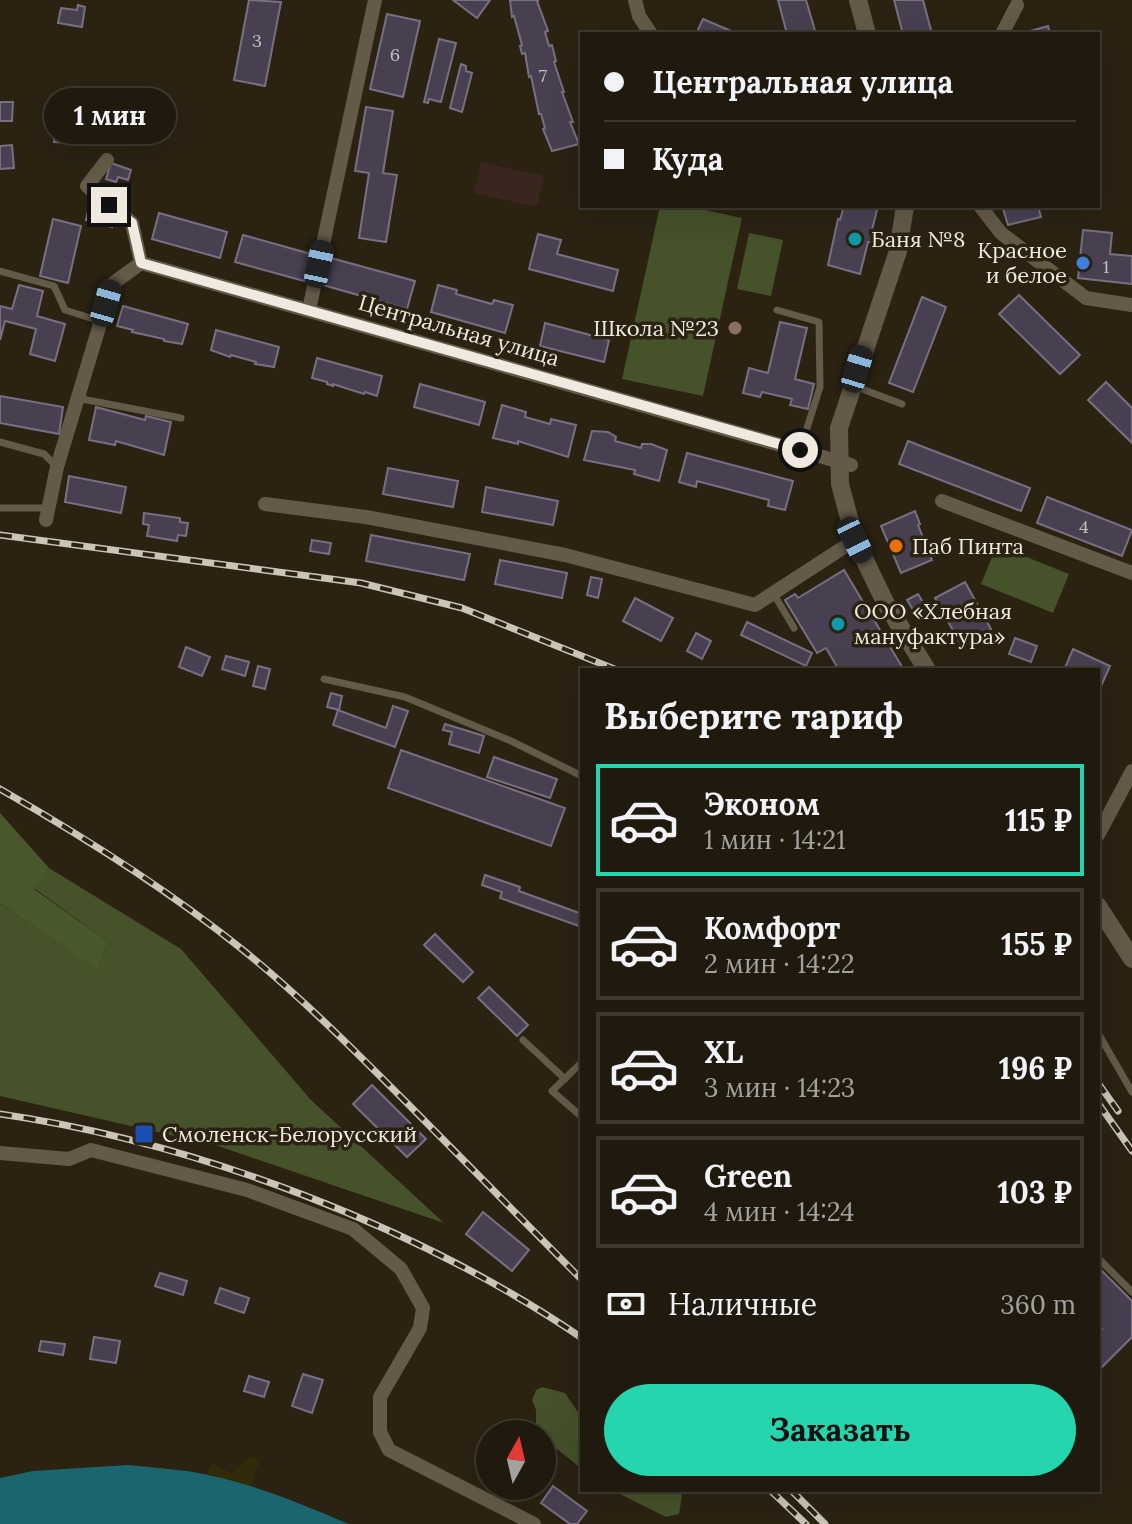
<!DOCTYPE html>
<html lang="ru">
<head>
<meta charset="utf-8">
<style>
	:root { --surface:#201a0e; --page:#2d271c; --text:#f1f3f6; --muted:#a2a19e; --line:#3d382e; --accent:#25d5ae }
	body { margin:0; font-family:Lora,serif; background:var(--page); color:var(--text); height:100vh; display:flex; flex-direction:column; font-size:30px; white-space:nowrap }
	* { box-sizing:border-box; margin:0 }
	p { font-size:26px; color:var(--muted) }
	.icon { flex:none; width:44px; height:44px; fill:none; stroke:currentColor; stroke-width:2; stroke-linecap:round; stroke-linejoin:round }
	.map { position:relative; flex:1; overflow:hidden }
	.panel { position:absolute; left:580px; top:668px; width:520px; height:824px; display:flex; flex-direction:column; background:var(--surface); border-radius:0px; box-shadow:0 8px 32px #0002,0 0 0 2px var(--line) }
	.panel>* { flex:none }
	.banner { position:absolute; left:580px; top:32px; width:520px; height:176px; border-radius:0px; box-shadow:0 8px 32px #0002,0 0 0 2px var(--line); display:grid; align-content:center; height:176px; padding:0 24px; background:var(--surface) }
	.needle { width:52px; rotate:8deg }
	.fabs { position:absolute; left:476px; top:1420px; display:grid; gap:16px }
	.fabs a { display:grid; place-items:center; width:80px; height:80px; border-radius:50%; background:var(--surface); box-shadow:0 8px 32px #0002,0 0 0 2px var(--line); font-size:40px }
	.end { position:absolute; width:36px; height:36px; margin:-18px; border:10px solid #efe9df; background:#111; box-shadow:0 0 0 4px #111 }
	.from { border-radius:50% }
	.bubble { position:absolute; height:56px; border-radius:28px; background:var(--surface); box-shadow:0 8px 32px #0002,0 0 0 2px var(--line); font-size:26px; font-weight:800; line-height:56px; text-align:center }
	.car { position:absolute; width:24px; height:48px; margin:-24px -12px; border-radius:10px; box-shadow:0 0 6px 2px #0007; background:linear-gradient(#222 24%,#8ab4d8 0 40%,#222 0 76%,#8ab4d8 0 86%,#222 0) }
	.banner b { display:flex; align-items:center; gap:28px; height:76px; font-size:30px }
	.banner b+b { border-top:2px solid var(--line) }
	.banner i { width:20px; height:20px; background:var(--text) }
	ul { padding:0; list-style:none }
	li { display:flex; align-items:center; gap:24px; height:112px; margin:0 16px 12px; padding:0 8px; border:4px solid var(--line); border-radius:0px }
	li div { flex:1 }
	li b { display:block; font-size:30px }
	li em { font-style:normal; font-weight:800 }
	li.current { border-color:var(--accent) }
	li>.icon { width:72px; height:72px; stroke-width:1.5 }
	h2 { padding:0 24px; font-size:36px; line-height:96px }
	.pay { display:flex; align-items:center; gap:20px; height:88px; padding:0 24px; font-size:30px }
	.pay p { margin-inline-start:auto }
	.primary-button { display:flex; gap:16px; margin-top:auto; padding:16px 24px }
	.primary-button a { flex:1; height:92px; border-radius:48px; background:var(--accent); color:#111; font-size:32px; font-weight:800; line-height:92px; text-align:center }
	.map>svg:first-child { display:block }
	.industrial { fill:#38261f }
	.green { fill:#45522a }
	.forest { fill:#49582a }
	.sand { fill:#332a09 }
	.water { fill:#1b656f }
	.building { fill:#484051; stroke:#787082; stroke-width:2 }
	.lines { fill:none; stroke-linecap:round; stroke-linejoin:round }
	.lane { stroke:#645a48; stroke-width:7 }
	.street { stroke:#645a48; stroke-width:14 }
	.secondary { stroke:#645a48; stroke-width:18 }
	.rail-casing { stroke:#cbc4b9; stroke-width:7 }
	.rail { stroke:#2b2212; stroke-width:4; stroke-dasharray:12; stroke-linecap:butt }
	.route { stroke:#efe9df; stroke-width:10 }
	.culture-dot { fill:#0f9aa8; stroke:#2b2212; stroke-width:3 }
	.shop-dot { fill:#3f7fe0; stroke:#2b2212; stroke-width:3 }
	.education-dot { fill:#8d6e63; stroke:#2b2212; stroke-width:3 }
	.food-dot { fill:#e8710a; stroke:#2b2212; stroke-width:3 }
	.transit-dot { fill:#1a4fb4; stroke:#2b2212; stroke-width:3 }
	.labels { text-anchor:middle; stroke-width:7; stroke-linejoin:round; paint-order:stroke }
	.number-label { font-size:18px; fill:#c5bfbc }
	.poi-label { font-size:22px; fill:#efe9df; stroke:#2b2212; text-anchor:start }
	.street-label { font-size:22px; fill:#efe9df; stroke:#2b2212 }
</style>
</head>
<body>
<div class="map">
<svg width="1132" height="1524" viewBox="0 0 1132 1524">
	<rect width="100%" height="100%" fill="#2b2212"/>
	<polygon class="industrial" points="481,162 544,176 537,207 474,193"/>
	<g class="green">
		<polygon points="660,206 686,206 742,218 703,396 622,379"/>
		<polygon points="749,233 783,240 771,296 737,289"/>
		<polygon points="997,545 1069,574 1053,613 981,584"/>
		<polygon points="49,868 181,949 311,1100 444,1223 218,1146 0,1096 0,903 97,968 108,942 34,888"/>
		<polygon points="542,1387 565,1393 582,1418 582,1469 542,1437 542,1434 536,1432 536,1410 532,1400 536,1390"/>
		<polygon points="612,1490 675,1490 682,1495 679,1514 666,1517"/>
	</g>
	<polygon class="forest" points="0,813 49,868 34,889 108,942 97,969 0,903"/>
	<polygon class="sand" points="250,1457 261,1459 255,1471 251,1488 206,1474 212,1463 231,1473"/>
	<path class="water" d="M128 1465C155 1468 182 1469 208 1475 257 1485 304 1505 349 1524H0V1478L33 1471Z"/>
	<g class="building">
		<polygon points="249,0 281,2 265,86 234,80"/>
		<polygon points="453,0 490,0 477,18"/>
		<polygon points="510,0 539,0 537,1 548,31 545,32 549,46 552,45 556,61 554,62 564,92 562,92 573,122 570,122 579,144 552,151 543,129 545,128 541,114 539,114 531,76 529,77 525,53 522,54 520,46 522,45 514,16 512,17"/>
		<polygon points="778,0 806,0 816,34 787,34"/>
		<polygon points="894,0 923,0 932,34 903,34"/>
		<polygon points="78,5 85,7 82,27 58,23 61,8 77,10"/>
		<polygon points="387,14 420,21 403,97 370,89"/>
		<polygon points="703,19 738,34 696,34"/>
		<polygon points="1048,26 1050,34 1023,34 1023,33"/>
		<polygon points="439,39 456,43 441,102 429,99 428,103 424,102"/>
		<polygon points="461,64 466,66 466,71 472,73 462,112 450,108"/>
		<polygon points="0,102 13,102 12,121 0,121"/>
		<polygon points="366,107 393,111 383,173 397,175 386,242 359,238 369,173 355,171"/>
		<polygon points="56,120 81,122 79,137 72,137 72,143 54,142"/>
		<polygon points="12,145 14,168 0,169 0,146"/>
		<polygon points="111,163 131,170 128,180 118,177 116,182 106,179"/>
		<polygon points="844,206 878,206 872,230 878,231 875,243 868,242 860,274 828,265 838,219 840,220"/>
		<polygon points="1002,206 1038,206 1041,217 1008,225"/>
		<polygon points="89,207 115,213 112,227 86,220"/>
		<polygon points="159,213 227,232 220,258 152,239"/>
		<polygon points="53,219 81,226 68,283 40,276"/>
		<polygon points="1083,230 1112,233 1110,254 1132,256 1132,284 1078,278"/>
		<polygon points="538,234 561,240 557,254 618,270 613,291 529,269"/>
		<polygon points="243,235 311,254 304,281 235,262"/>
		<polygon points="331,258 415,281 407,309 323,285"/>
		<polygon points="19,285 43,291 37,316 65,324 55,361 30,354 36,329 5,321 0,340 0,306 12,309"/>
		<polygon points="438,285 457,290 456,294 492,304 494,300 513,305 505,333 431,312"/>
		<polygon points="1019,295 1080,355 1060,374 999,314"/>
		<polygon points="922,297 946,307 913,392 889,383"/>
		<polygon points="123,306 188,324 182,344 164,341 164,339 132,332 133,330 117,326"/>
		<polygon points="780,322 807,328 795,379 814,384 808,409 790,405 792,399 762,392 760,397 743,393 749,368 768,373"/>
		<polygon points="545,323 609,340 604,362 540,346"/>
		<polygon points="216,330 279,347 274,367 255,364 256,362 231,355 230,357 211,350"/>
		<polygon points="317,358 382,376 377,396 365,392 364,394 333,384 333,386 327,384 327,382 312,378"/>
		<polygon points="1106,382 1132,408 1132,443 1088,400"/>
		<polygon points="420,384 485,402 479,425 414,407"/>
		<polygon points="0,396 63,407 59,434 0,423"/>
		<polygon points="502,405 526,412 525,417 550,424 551,419 576,425 568,457 518,441 518,444 493,438"/>
		<polygon points="96,407 145,420 146,416 171,422 164,455 116,441 115,445 89,440"/>
		<polygon points="592,431 608,432 616,437 615,441 641,448 642,444 651,444 667,450 659,481 634,474 635,470 584,460"/>
		<polygon points="908,441 1030,488 1021,511 899,464"/>
		<polygon points="687,453 793,481 785,510 768,506 769,500 697,481 696,487 679,482"/>
		<polygon points="388,468 458,481 453,507 383,494"/>
		<polygon points="69,476 126,487 121,513 65,502"/>
		<polygon points="486,487 558,501 553,525 482,512"/>
		<polygon points="1047,497 1132,530 1122,556 1037,523"/>
		<polygon points="915,511 920,524 918,525 932,560 901,573 881,526"/>
		<polygon points="144,513 180,518 180,522 188,523 186,536 178,535 177,541 147,536 149,525 143,524"/>
		<polygon points="371,535 470,554 464,580 366,561"/>
		<polygon points="312,540 331,543 329,554 310,551"/>
		<polygon points="500,560 567,573 562,598 495,584"/>
		<polygon points="844,570 904,670 839,670 826,648 817,653 785,600 795,594 798,598"/>
		<polygon points="591,577 602,579 598,598 587,595"/>
		<polygon points="965,582 991,629 961,645 935,598"/>
		<polygon points="918,594 924,604 913,610 907,600"/>
		<polygon points="635,598 673,618 661,641 623,621"/>
		<polygon points="747,622 812,653 806,666 741,635"/>
		<polygon points="696,633 711,641 702,659 687,651"/>
		<polygon points="1015,638 1037,646 1031,662 1009,654"/>
		<polygon points="186,647 210,657 202,676 179,667"/>
		<polygon points="1073,649 1110,666 1098,693 1098,670 1064,670"/>
		<polygon points="226,656 249,662 245,676 222,669"/>
		<polygon points="258,666 270,669 265,689 253,686"/>
		<polygon points="331,693 342,696 339,710 327,707"/>
		<polygon points="393,706 408,711 395,747 333,725 338,710 386,728"/>
		<polygon points="445,724 484,736 479,753 449,744 452,732 443,730"/>
		<polygon points="401,750 565,808 551,846 388,788"/>
		<polygon points="494,757 557,779 550,798 487,777"/>
		<polygon points="485,875 520,887 519,891 582,914 582,927 500,898 502,892 482,885"/>
		<polygon points="435,934 473,972 463,982 424,945"/>
		<polygon points="489,987 528,1025 517,1036 478,998"/>
		<polygon points="372,1085 426,1139 407,1157 353,1104"/>
		<polygon points="483,1212 529,1250 512,1271 466,1234"/>
		<polygon points="1098,1267 1132,1301 1132,1337 1098,1371 1098,1333 1102,1329 1098,1325"/>
		<polygon points="160,1273 187,1281 183,1295 155,1286"/>
		<polygon points="220,1288 249,1298 244,1313 215,1303"/>
		<polygon points="94,1337 120,1341 116,1363 90,1359"/>
		<polygon points="41,1341 65,1344 63,1355 39,1351"/>
		<polygon points="303,1374 323,1380 312,1413 292,1406"/>
		<polygon points="249,1376 269,1382 264,1397 244,1391"/>
		<polygon points="553,1486 587,1511 577,1524 570,1524 541,1503"/>
	</g>
	<g class="lines">
		<g class="lane">
			<polyline points="0,271 54,286 65,310 100,321"/>
			<polyline points="777,310 819,322 820,387 800,450"/>
			<polyline points="854,386 902,404"/>
			<polyline points="77,398 181,418"/>
			<polyline points="0,442 44,454 57,467"/>
			<polyline points="0,508 48,508"/>
			<polyline points="773,593 794,628"/>
			<polyline points="324,679 405,697 511,741 582,776"/>
			<polyline points="1098,1033 1132,1092"/>
			<polyline points="523,1040 565,1079"/>
			<polyline points="582,1062 552,1091 582,1117"/>
			<polyline points="1098,1258 1132,1292"/>
		</g>
		<g class="street">
			<polyline points="635,0 639,16 651,34"/>
			<polyline points="1002,34 1017,5"/>
			<polyline points="107,160 87,186 132,223 141,263"/>
			<polyline points="980,206 1001,233 1086,298 1132,305"/>
			<polyline points="141,263 851,465"/>
			<polyline points="309,310 375,0"/>
			<polyline points="942,501 1132,573"/>
			<polyline points="265,504 366,517 565,555 755,605 855,540"/>
			<polyline points="46,520 57,467 112,284 141,263"/>
			<polyline points="1098,835 1132,771"/>
			<polyline points="0,1153 69,1159 91,1150 247,1190 353,1229 401,1269 423,1308 420,1328 380,1397 380,1432 389,1450 534,1524"/>
		</g>
		<g class="secondary">
			<polyline points="858,0 867,34"/>
			<polyline points="905,206 898,251 839,428 840,484 855,540 885,602 927,670"/>
			<polyline points="1098,906 1132,959"/>
		</g>
		<defs>
			<g id="rail">
				<polyline points="0,535 361,583 462,608 617,670"/>
				<path d="M0 789C84 837 167 889 243 950 301 997 354 1050 407 1103 465 1162 524 1221 582 1280"/>
				<polyline points="1098,1083 1118,1111"/>
				<polyline points="1098,1103 1132,1151"/>
				<path d="M0 1114C195 1142 419 1227 582 1338"/>
				<polyline points="770,1490 806,1524"/>
				<polyline points="791,1490 825,1524"/>
			</g>
		</defs>
		<use href="#rail" class="rail-casing"/>
		<use href="#rail" class="rail"/>
	</g>
	<g class="lines">
		<polyline class="route" points="109,205 132,223 141,263 800,450"/>
	</g>
	<g class="culture-dot">
		<circle cx="855" cy="239" r="8"/>
		<circle cx="838" cy="624" r="8"/>
	</g>
	<circle class="shop-dot" cx="1083" cy="263" r="8"/>
	<circle class="education-dot" cx="735" cy="328" r="8"/>
	<circle class="food-dot" cx="896" cy="546" r="8"/>
	<rect class="transit-dot" x="134" y="1124" width="20" height="20" rx="4"/>
	<g class="labels">
		<g class="number-label">
			<text x="257" y="47">3</text>
			<text x="395" y="61">6</text>
			<text x="543" y="82">7</text>
			<text x="1106" y="273">1</text>
			<text x="1084" y="533">4</text>
		</g>
		<g class="poi-label">
			<text x="871" y="247">Баня №8</text>
			<text x="1067" y="258" text-anchor="end">Красное<tspan x="1067" dy="25">и белое</tspan></text>
			<text x="719" y="336" text-anchor="end">Школа №23</text>
			<text x="912" y="554">Паб Пинта</text>
			<text x="854" y="619">ООО «Хлебная<tspan x="854" dy="25">мануфактура»</tspan></text>
			<text x="162" y="1142">Смоленск-Белорусский</text>
		</g>
		<g class="street-label">
			<text transform="translate(459 330) rotate(16)" y="8">Центральная улица</text>
		</g>
	</g>
</svg>
<div class="fabs">
<a><svg class="needle" viewBox="-14 -14 28 28"><path d="M0-13l5 13h-10z" fill="#e53935"/><path d="M0 13l5-13h-10z" fill="#a2a19e"/></svg></a>
</div>
<i class="end from" style="left:800px;top:450px"></i>
<i class="end" style="left:109px;top:205px"></i>
<div class="bubble" style="left:44px;top:88px;width:132px">1 мин</div>
<i class="car" style="left:319px;top:264px;rotate:12deg"></i>
<i class="car" style="left:106px;top:303px;rotate:16deg"></i>
<i class="car" style="left:857px;top:369px;rotate:17deg"></i>
<i class="car" style="left:855px;top:540px;rotate:154deg"></i>
<div class="banner">
<b><i class="from"></i>Центральная улица</b>
<b><i></i>Куда</b>
</div>
<section class="panel">
<h2>Выберите тариф</h2>
<ul>
<li class="current"><svg class="icon" aria-label="car" viewBox="0 0 24 24"><path d="M5 17H2v-5l4-1 3-4h7l3 4 3 1v5h-3M9 17h6M6 11h13"/><circle cx="7" cy="17" r="2"/><circle cx="17" cy="17" r="2"/></svg><div><b>Эконом</b><p>1 мин · 14:21</p></div><em>115 ₽</em></li>
<li><svg class="icon" aria-label="car" viewBox="0 0 24 24"><path d="M5 17H2v-5l4-1 3-4h7l3 4 3 1v5h-3M9 17h6M6 11h13"/><circle cx="7" cy="17" r="2"/><circle cx="17" cy="17" r="2"/></svg><div><b>Комфорт</b><p>2 мин · 14:22</p></div><em>155 ₽</em></li>
<li><svg class="icon" aria-label="car" viewBox="0 0 24 24"><path d="M5 17H2v-5l4-1 3-4h7l3 4 3 1v5h-3M9 17h6M6 11h13"/><circle cx="7" cy="17" r="2"/><circle cx="17" cy="17" r="2"/></svg><div><b>XL</b><p>3 мин · 14:23</p></div><em>196 ₽</em></li>
<li><svg class="icon" aria-label="car" viewBox="0 0 24 24"><path d="M5 17H2v-5l4-1 3-4h7l3 4 3 1v5h-3M9 17h6M6 11h13"/><circle cx="7" cy="17" r="2"/><circle cx="17" cy="17" r="2"/></svg><div><b>Green</b><p>4 мин · 14:24</p></div><em>103 ₽</em></li>
</ul>
<div class="pay"><svg class="icon" aria-label="cash" viewBox="0 0 24 24"><path d="M3 7h18v10H3z"/><circle cx="12" cy="12" r="2"/></svg>Наличные<p>360 m</p></div>
<div class="primary-button"><a>Заказать</a></div>
</section>
</div>
</body>
</html>
